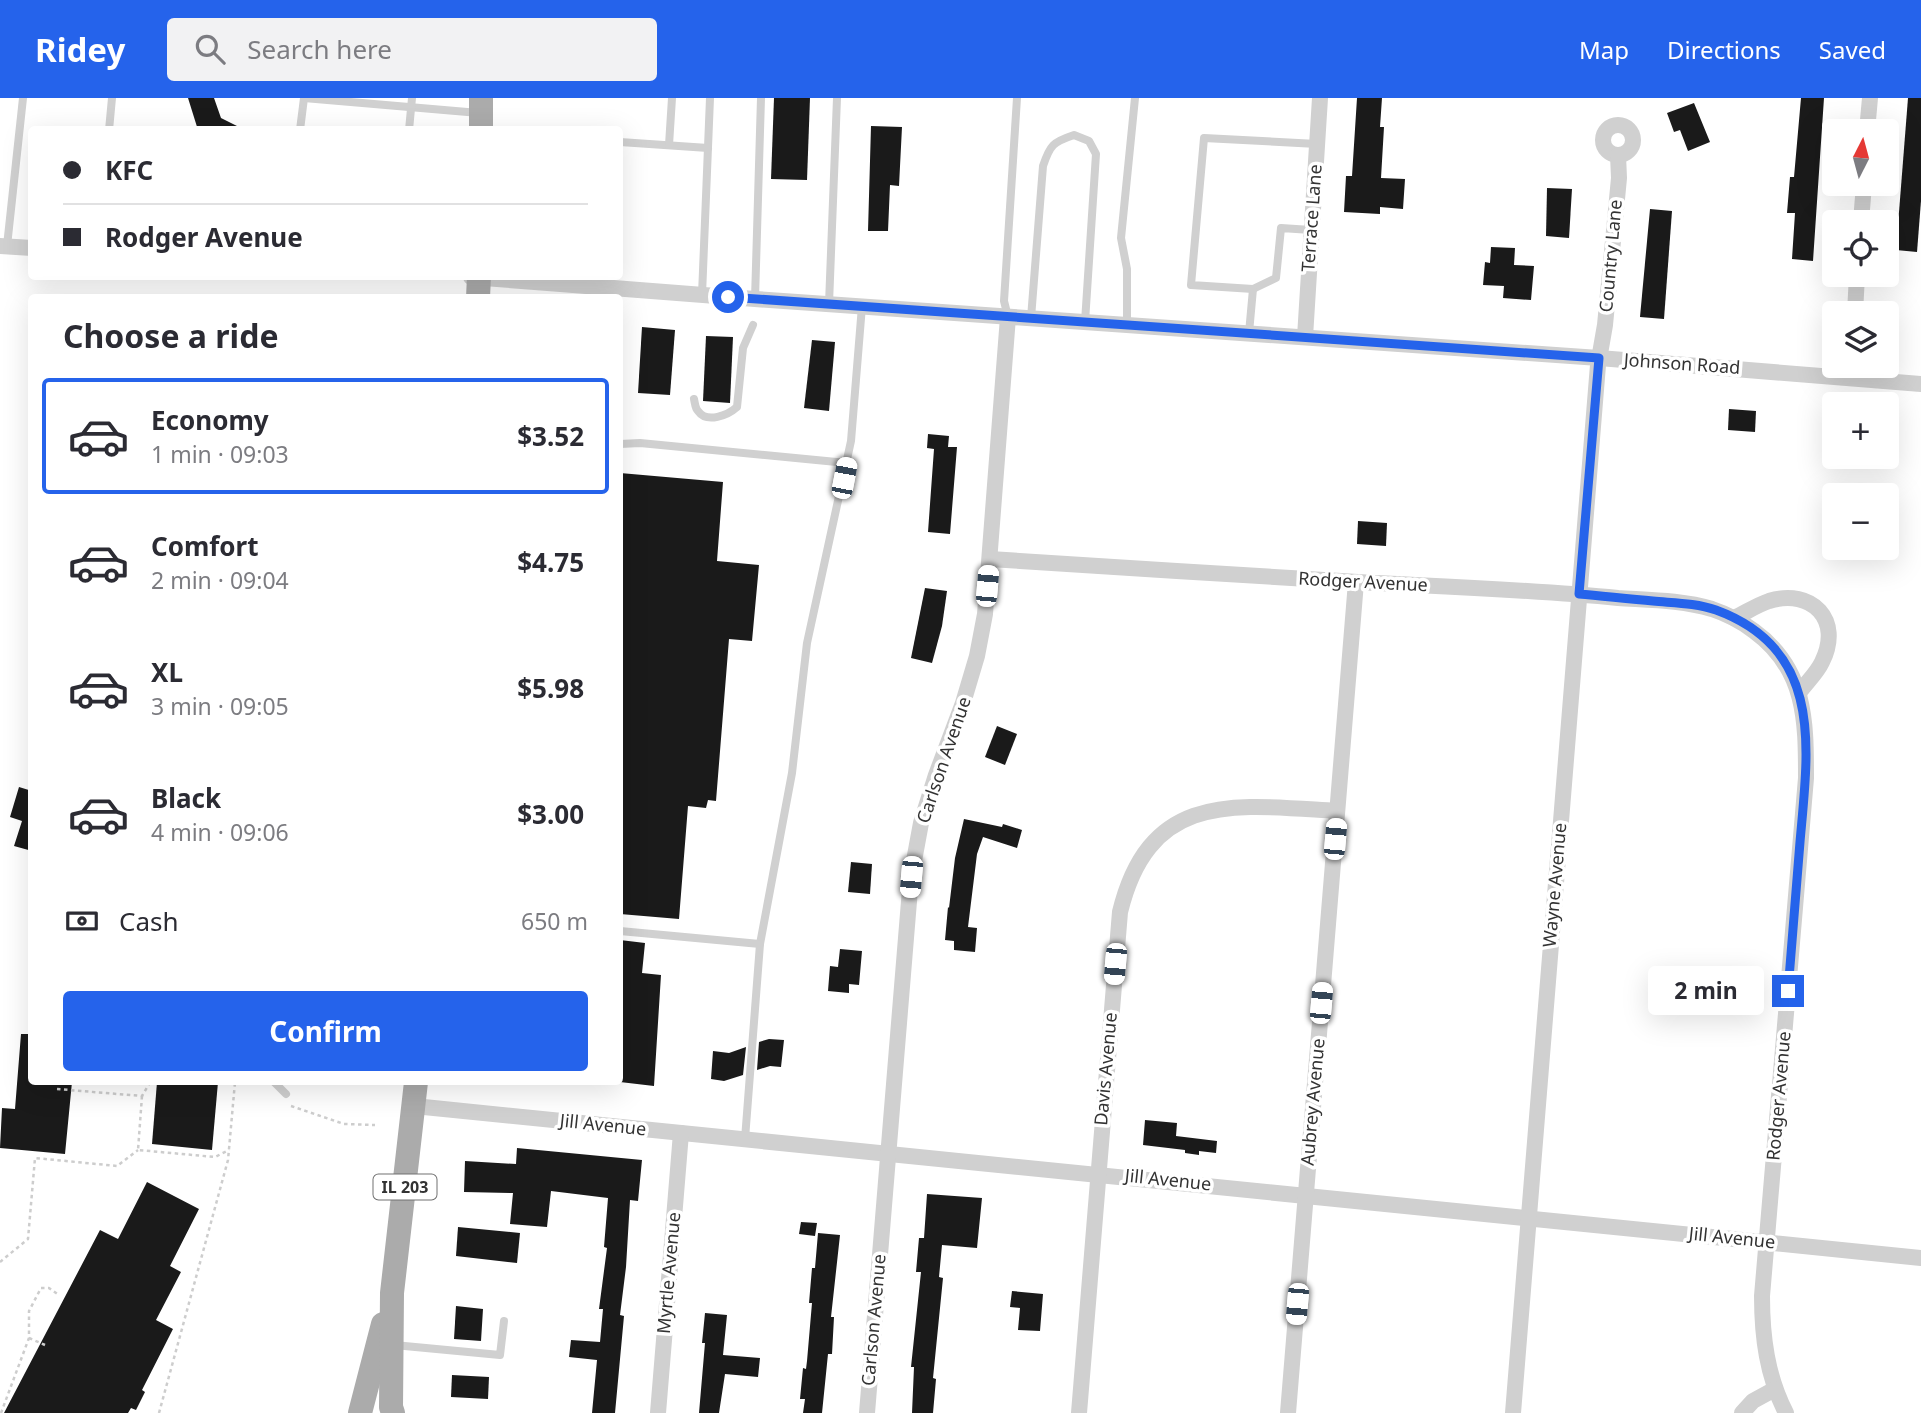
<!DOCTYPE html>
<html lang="en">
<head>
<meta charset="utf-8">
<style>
	:root { --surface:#fff; --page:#f2f2f3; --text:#2b2b33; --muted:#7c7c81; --line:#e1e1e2; --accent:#2563eb }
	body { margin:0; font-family:"Noto Sans",sans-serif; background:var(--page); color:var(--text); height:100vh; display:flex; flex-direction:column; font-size:26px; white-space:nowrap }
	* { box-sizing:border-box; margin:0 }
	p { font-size:23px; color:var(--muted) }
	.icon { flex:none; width:38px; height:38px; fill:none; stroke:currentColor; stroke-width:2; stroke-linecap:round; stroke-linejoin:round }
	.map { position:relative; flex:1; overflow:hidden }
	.drawer { position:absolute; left:28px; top:196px; width:595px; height:791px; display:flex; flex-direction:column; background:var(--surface); border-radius:7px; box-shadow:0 7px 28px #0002 }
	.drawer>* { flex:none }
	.guide { position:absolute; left:28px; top:28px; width:595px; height:154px; border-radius:7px; box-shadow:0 7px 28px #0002; display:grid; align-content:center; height:154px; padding:0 35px; background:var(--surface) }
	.needle { width:46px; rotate:6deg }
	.tools { position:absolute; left:1822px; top:21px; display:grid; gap:14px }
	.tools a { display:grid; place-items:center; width:77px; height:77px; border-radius:7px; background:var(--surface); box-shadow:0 7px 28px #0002; font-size:35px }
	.end { position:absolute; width:32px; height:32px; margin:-16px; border:9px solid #2563eb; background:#fff; box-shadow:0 0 0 4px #fff }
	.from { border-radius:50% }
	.bubble { position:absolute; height:49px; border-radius:7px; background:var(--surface); box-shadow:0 7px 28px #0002; font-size:23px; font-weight:700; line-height:49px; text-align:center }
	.car { position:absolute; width:21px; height:42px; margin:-21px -10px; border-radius:9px; box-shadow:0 0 5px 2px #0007; background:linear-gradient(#fff 24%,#345 0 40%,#fff 0 76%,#345 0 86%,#fff 0) }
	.guide b { display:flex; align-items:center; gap:24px; height:66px; font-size:26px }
	.guide b+b { border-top:2px solid var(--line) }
	.guide i { width:18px; height:18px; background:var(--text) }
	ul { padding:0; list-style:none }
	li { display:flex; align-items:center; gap:21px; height:116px; margin:0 14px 10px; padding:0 21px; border:4px solid transparent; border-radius:7px }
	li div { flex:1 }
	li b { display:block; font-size:26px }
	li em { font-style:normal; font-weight:700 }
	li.on { border-color:var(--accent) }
	li>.icon { width:63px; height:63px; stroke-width:1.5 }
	h2 { padding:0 35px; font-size:32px; line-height:84px }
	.pay { display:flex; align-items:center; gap:18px; height:77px; padding:0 35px; font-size:26px }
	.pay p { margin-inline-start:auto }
	.action { display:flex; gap:14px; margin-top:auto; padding:14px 35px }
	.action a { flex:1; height:80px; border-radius:7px; background:var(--accent); color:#fff; font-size:28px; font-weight:700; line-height:80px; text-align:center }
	header { display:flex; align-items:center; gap:42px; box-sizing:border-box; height:98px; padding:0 35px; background:var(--accent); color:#fff }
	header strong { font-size:33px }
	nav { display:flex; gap:38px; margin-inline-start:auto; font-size:24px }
	.search { width:490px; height:63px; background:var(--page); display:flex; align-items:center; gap:18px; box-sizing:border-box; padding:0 24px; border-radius:7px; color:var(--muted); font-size:26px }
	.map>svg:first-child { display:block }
	.building { fill:#1a1a1a }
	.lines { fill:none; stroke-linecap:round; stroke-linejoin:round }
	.path { stroke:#cdcdcd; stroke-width:2.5; stroke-dasharray:3.5 3.5; stroke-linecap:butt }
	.service { stroke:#d0d0d0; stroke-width:8 }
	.minor { stroke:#d0d0d0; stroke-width:16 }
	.primary { stroke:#ababab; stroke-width:24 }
	.route { stroke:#2563eb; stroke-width:9 }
	.labels { text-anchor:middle; stroke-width:7; stroke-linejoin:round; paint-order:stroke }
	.shield { fill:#fff; stroke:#707070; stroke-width:2 }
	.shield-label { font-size:16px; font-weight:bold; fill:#333 }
	.street-label { font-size:18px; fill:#333; stroke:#fff }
</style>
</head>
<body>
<header>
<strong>Ridey</strong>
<div class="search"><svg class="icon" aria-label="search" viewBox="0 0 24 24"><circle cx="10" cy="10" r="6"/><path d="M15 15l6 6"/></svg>Search here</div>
<nav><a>Map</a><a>Directions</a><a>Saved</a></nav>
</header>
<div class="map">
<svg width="1921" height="1315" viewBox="0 0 1921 1315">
	<rect width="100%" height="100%" fill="#fff"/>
	<g class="building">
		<polygon points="188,0 214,0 221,20 245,32 198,32"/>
		<polygon points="774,0 810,0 807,82 771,81"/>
		<polygon points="1357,0 1382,0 1380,29 1384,29 1381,80 1405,81 1403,111 1380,109 1380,116 1344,114 1346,78 1352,78"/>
		<polygon points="1801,0 1824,0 1813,163 1792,161 1795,115 1787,115 1790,79 1794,79"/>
		<polygon points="1908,0 1921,0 1921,103 1917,154 1896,152"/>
		<polygon points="1694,5 1710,44 1688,53 1680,32 1674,34 1667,15"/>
		<polygon points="871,28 902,29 899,88 890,87 888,133 868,133"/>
		<polygon points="1547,90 1572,91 1569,140 1546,138"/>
		<polygon points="1650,111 1672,113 1664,221 1640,219"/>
		<polygon points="1491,149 1515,150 1514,167 1534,168 1531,202 1503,200 1504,188 1483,187 1485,164 1490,165"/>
		<polygon points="642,229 675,232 670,297 638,295"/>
		<polygon points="706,238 733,239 730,305 703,303"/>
		<polygon points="812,242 835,244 829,313 804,310"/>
		<polygon points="1729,311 1756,313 1755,334 1728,332"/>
		<polygon points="928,336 949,338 948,349 957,349 950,436 928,434 934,351 927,350"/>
		<polygon points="620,375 723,384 717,463 759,467 752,543 729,541 716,703 708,702 706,710 688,708 679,821 620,816"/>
		<polygon points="1358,423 1387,425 1386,448 1357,446"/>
		<polygon points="925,490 947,493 942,528 932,565 911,560"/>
		<polygon points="997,628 1017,636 1005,667 985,659"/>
		<polygon points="19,689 32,693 32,753 14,748 22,723 10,719"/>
		<polygon points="964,721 1002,729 1003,726 1022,732 1017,750 983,739 977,756 968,829 977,830 975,854 954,852 954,843 945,842 948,809 949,810 955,760"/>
		<polygon points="851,764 872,766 870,796 848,794"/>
		<polygon points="620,842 645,845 642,875 661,877 654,988 620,984"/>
		<polygon points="840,851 862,853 859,887 849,886 849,895 828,893 830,868 838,869"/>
		<polygon points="21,936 32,936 32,984 72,984 65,1056 0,1050 2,1010 15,1011"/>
		<polygon points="769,941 784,942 781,969 770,968 757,972 759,944"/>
		<polygon points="746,949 743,977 724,983 711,981 713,953 729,955"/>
		<polygon points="157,984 218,984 212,1052 152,1046"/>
		<polygon points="1145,1022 1177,1025 1176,1038 1217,1043 1216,1055 1199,1053 1199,1057 1185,1055 1185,1052 1143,1047"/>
		<polygon points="517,1050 642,1062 638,1103 630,1102 626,1169 620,1217 624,1218 615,1315 592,1315 597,1262 569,1259 571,1242 600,1244 603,1211 599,1211 607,1150 604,1149 608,1100 551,1093 547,1129 510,1126 513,1095 464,1094 465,1063 516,1066"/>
		<polygon points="147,1084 199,1111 170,1168 181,1174 156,1222 173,1231 142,1292 145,1294 136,1312 131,1310 128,1315 4,1315 100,1132 118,1141"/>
		<polygon points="927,1096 982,1100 977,1150 942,1147 939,1179 943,1180 933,1280 936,1281 933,1315 912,1315 914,1269 911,1269 921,1174 916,1174 919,1140 924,1140"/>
		<polygon points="801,1124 817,1125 815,1138 799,1136"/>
		<polygon points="458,1129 520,1135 517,1165 456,1158"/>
		<polygon points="818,1135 840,1137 831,1219 834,1219 832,1256 828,1256 822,1315 803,1315 805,1301 800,1301 803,1270 806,1271 807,1263 812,1205 809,1205 812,1170 815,1170"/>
		<polygon points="1012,1193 1043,1196 1040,1233 1018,1232 1020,1210 1010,1209"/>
		<polygon points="456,1208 483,1211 481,1243 454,1241"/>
		<polygon points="705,1215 727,1217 723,1257 760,1260 758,1279 725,1276 719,1315 699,1315 705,1245 702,1245"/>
		<polygon points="452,1277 489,1279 488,1301 451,1299"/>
	</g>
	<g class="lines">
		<g class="path">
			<polyline points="57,991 142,998 149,986"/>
			<polyline points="142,998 138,1052 215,1059 229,1052"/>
			<polyline points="291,1008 344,1026 375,1027"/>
			<polyline points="0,1164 28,1141 35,1060 117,1068 138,1052"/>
			<polyline points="29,1240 45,1247"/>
			<polyline points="1,1315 29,1240 29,1213 41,1190 49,1190 59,1197"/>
			<polyline points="159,1315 228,1062 235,984"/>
		</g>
		<g class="service">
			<polyline points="304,0 479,15"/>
			<polyline points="109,32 112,0"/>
			<polyline points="300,32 304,0"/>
			<polyline points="409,32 412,0"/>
			<polyline points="620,44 708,50"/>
			<polyline points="669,47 672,0"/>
			<polyline points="7,148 23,0"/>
			<polyline points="1253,191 1276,180 1281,130 1311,132"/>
			<polyline points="702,197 710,0"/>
			<polyline points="755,201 761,0"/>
			<polyline points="829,206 837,0"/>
			<polyline points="1008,219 1004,203 1017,0"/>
			<path d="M1031 220 1043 68C1050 47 1053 44 1074 37L1089 43 1096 56 1085 224"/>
			<polyline points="1127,227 1127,171 1121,140 1135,0"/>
			<polyline points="1249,235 1253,191 1191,187 1204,40 1317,46"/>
			<path d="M694 301C695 305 695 310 698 313 707 326 728 317 737 309L743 250 753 227"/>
			<polyline points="620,346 640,345 847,365"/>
			<polyline points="620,833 760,846 792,675 807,545 851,343 862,208"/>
			<polyline points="274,984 286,996"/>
			<polyline points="745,1041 760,846"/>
			<polyline points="394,1247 500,1257 504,1223"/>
		</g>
		<g class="minor">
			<circle cx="1618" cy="42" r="15"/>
			<polyline points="1867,33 1870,0"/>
			<polyline points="1861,124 1864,86"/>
			<polyline points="0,148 32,150"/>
			<polyline points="471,179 755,201 1599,260 1921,286"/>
			<polyline points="1855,215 1857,177"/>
			<polyline points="1305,239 1320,0"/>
			<path d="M990 461C1118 469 1247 478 1375 485 1456 489 1537 492 1618 500 1649 502 1682 502 1712 511 1727 516 1742 524 1754 533 1806 571 1806 623 1806 680L1762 1198C1762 1239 1767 1278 1786 1315"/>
			<path d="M1734 520C1745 515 1757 507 1769 503 1812 490 1843 522 1822 564 1817 575 1806 585 1799 595"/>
			<polyline points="414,1008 1921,1160"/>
			<polyline points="658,1315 681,1035"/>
			<polyline points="867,1315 911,779 921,725 936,677 963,605 977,558 985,516 1008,219"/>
			<path d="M1079 1315 1120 814C1150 691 1237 707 1337 713"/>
			<polyline points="1288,1315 1356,484"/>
			<polyline points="1513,1315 1598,267 1605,227 1619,80 1618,57"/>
			<polyline points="1742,1315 1753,1303 1775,1291"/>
		</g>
		<g class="primary">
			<polyline points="481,0 481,32"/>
			<polyline points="478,200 479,178"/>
			<polyline points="360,1315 383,1226"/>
			<polyline points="393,1315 391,1309 392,1195 416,984"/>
		</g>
	</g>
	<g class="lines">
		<path class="route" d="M728 199 1599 260 1579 496C1603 498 1628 501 1653 503 1674 505 1696 505 1716 512 1825 552 1808 652 1800 744 1796 794 1792 843 1788 893"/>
	</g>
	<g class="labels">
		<rect class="shield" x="373.5" y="1076.5" width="63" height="25" rx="5"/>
		<g class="shield-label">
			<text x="405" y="1095">IL 203</text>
		</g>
		<g class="street-label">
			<text transform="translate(1312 120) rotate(-86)" y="6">Terrace Lane</text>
			<text transform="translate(1611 158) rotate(-85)" y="6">Country Lane</text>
			<text transform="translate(1682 266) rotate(4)" y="6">Johnson Road</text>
			<text transform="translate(1363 484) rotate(3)" y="6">Rodger Avenue</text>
			<text transform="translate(944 662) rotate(-71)" y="6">Carlson Avenue</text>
			<text transform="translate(1555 787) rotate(-85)" y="6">Wayne Avenue</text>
			<text transform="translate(1106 971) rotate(-85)" y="6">Davis Avenue</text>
			<text transform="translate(1779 998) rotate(-85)" y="6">Rodger Avenue</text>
			<text transform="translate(1313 1004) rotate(-85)" y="6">Aubrey Avenue</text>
			<text transform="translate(603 1027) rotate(6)" y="6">Jill Avenue</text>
			<text transform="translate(1168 1082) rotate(6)" y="6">Jill Avenue</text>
			<text transform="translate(1732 1140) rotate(6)" y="6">Jill Avenue</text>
			<text transform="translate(669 1175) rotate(-85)" y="6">Myrtle Avenue</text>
			<text transform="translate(874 1222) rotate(-85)" y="6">Carlson Avenue</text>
		</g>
	</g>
</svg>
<div class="tools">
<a><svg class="needle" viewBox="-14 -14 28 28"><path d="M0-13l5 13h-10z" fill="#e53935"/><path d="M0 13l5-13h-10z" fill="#7c7c81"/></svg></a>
<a><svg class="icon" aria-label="locate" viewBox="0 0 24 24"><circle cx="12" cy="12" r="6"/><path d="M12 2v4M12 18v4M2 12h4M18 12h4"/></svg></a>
<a><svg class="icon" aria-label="layers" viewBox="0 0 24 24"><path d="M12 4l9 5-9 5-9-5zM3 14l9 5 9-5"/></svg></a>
<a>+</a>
<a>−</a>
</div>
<i class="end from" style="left:728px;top:199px"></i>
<i class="end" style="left:1788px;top:893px"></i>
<div class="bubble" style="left:1648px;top:868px;width:116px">2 min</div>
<i class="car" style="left:844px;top:380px;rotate:11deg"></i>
<i class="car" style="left:987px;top:488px;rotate:5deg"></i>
<i class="car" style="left:1335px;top:741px;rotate:5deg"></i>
<i class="car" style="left:911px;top:779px;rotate:185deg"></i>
<i class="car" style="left:1115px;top:866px;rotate:185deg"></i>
<i class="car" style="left:1321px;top:905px;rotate:5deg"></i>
<i class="car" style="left:1297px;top:1206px;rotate:185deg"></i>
<div class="guide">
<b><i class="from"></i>KFC</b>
<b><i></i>Rodger Avenue</b>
</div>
<section class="drawer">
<h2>Choose a ride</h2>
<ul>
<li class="on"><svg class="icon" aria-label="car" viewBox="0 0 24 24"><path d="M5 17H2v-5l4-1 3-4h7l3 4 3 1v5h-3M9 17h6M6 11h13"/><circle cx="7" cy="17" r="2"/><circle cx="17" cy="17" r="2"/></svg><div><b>Economy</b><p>1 min · 09:03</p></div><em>$3.52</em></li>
<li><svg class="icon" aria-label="car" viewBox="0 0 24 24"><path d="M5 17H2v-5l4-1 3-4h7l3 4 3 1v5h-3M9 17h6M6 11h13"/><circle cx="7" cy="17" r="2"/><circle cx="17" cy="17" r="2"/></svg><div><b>Comfort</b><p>2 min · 09:04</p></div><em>$4.75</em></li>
<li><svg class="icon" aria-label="car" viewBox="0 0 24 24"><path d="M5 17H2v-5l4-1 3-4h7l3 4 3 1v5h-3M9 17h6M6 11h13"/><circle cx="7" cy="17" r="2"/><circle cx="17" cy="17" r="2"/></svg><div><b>XL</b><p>3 min · 09:05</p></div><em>$5.98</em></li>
<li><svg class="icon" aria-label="car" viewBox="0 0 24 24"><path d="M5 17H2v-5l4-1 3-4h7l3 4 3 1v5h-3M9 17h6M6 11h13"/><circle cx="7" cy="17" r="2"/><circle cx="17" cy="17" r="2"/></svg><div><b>Black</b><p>4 min · 09:06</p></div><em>$3.00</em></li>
</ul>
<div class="pay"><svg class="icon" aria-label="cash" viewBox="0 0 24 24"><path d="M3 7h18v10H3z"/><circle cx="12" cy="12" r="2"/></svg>Cash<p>650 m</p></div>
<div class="action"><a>Confirm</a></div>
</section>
</div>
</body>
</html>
